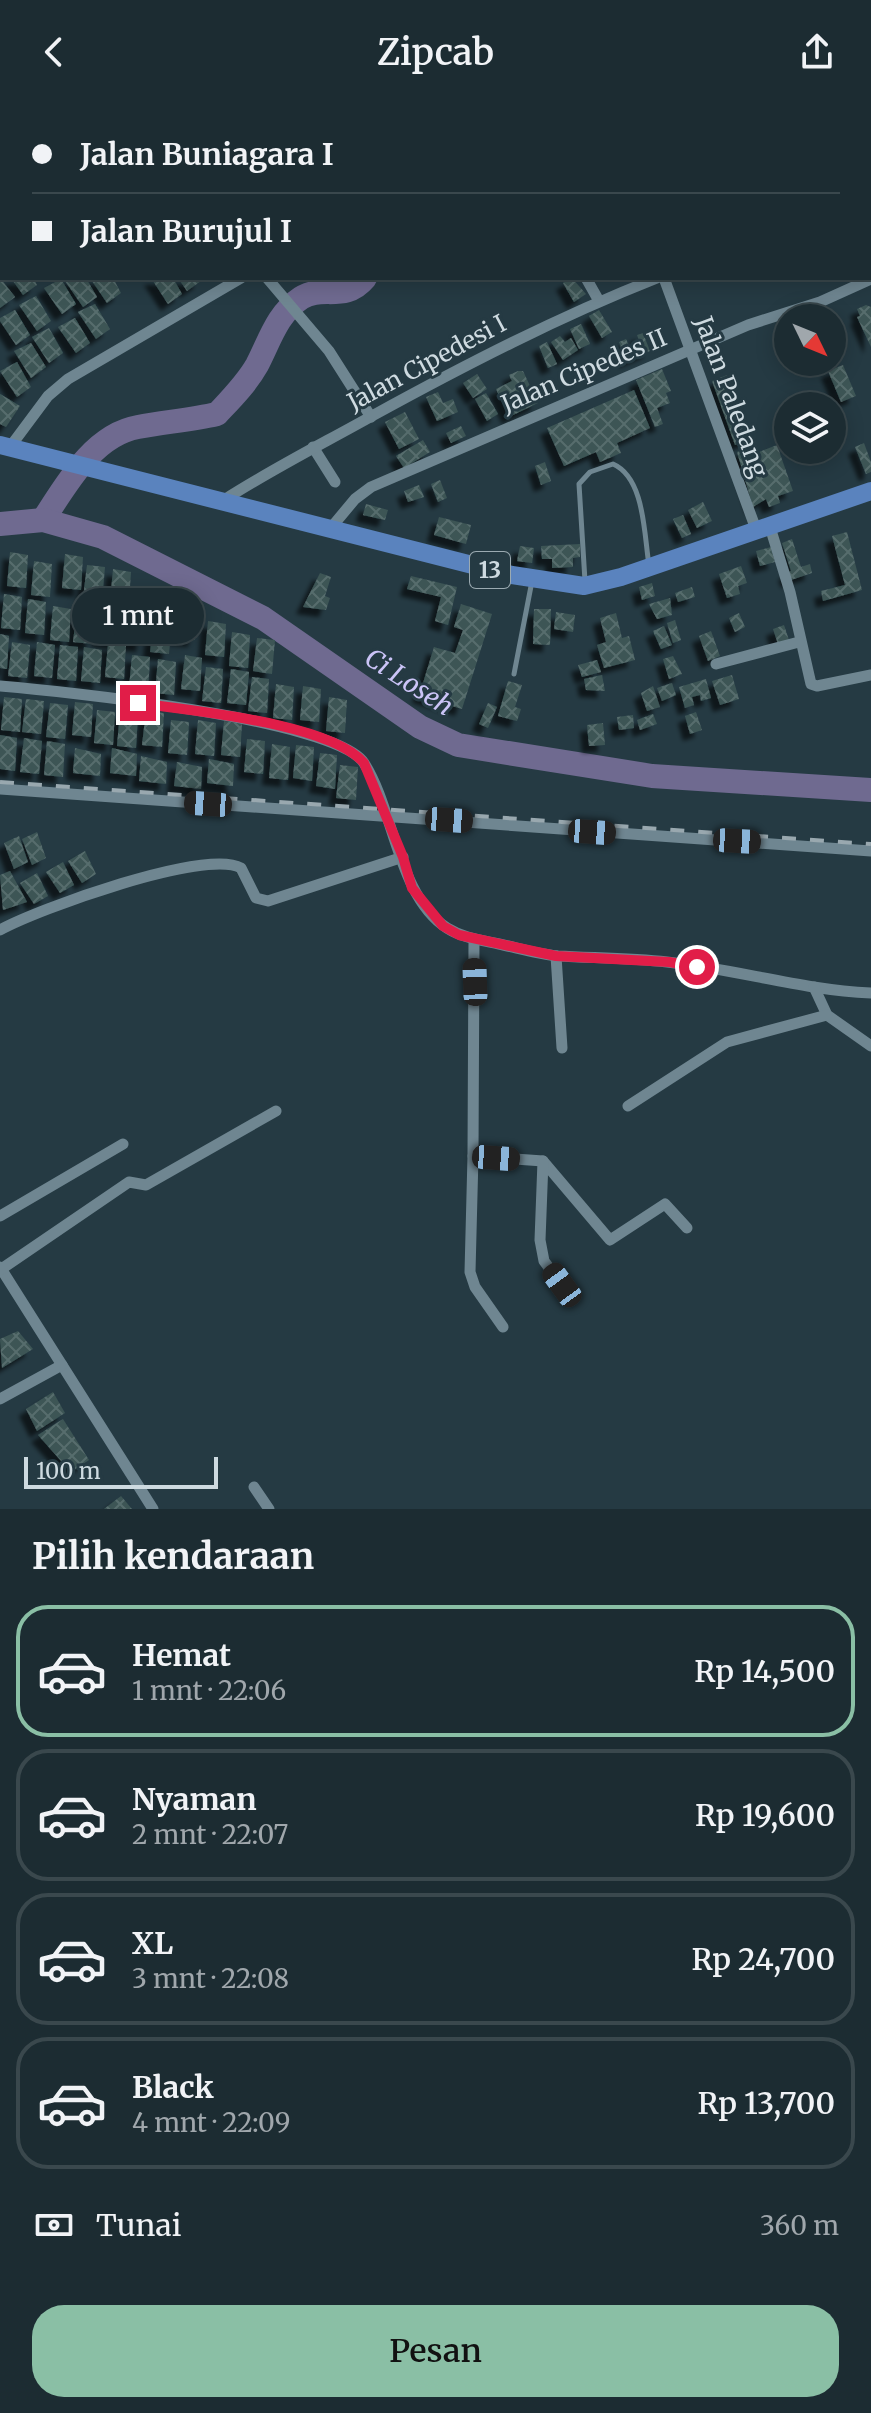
<!DOCTYPE html>
<html lang="id">
<head>
<meta charset="utf-8">
<style>
	:root { --surface:#1c2c32; --page:#29383e; --text:#f1f3f6; --muted:#a0a7ac; --line:#3a484d; --accent:#8abfa5 }
	body { margin:0; font-family:Merriweather,serif; background:var(--page); color:var(--text); height:100vh; display:flex; flex-direction:column; font-size:30px; white-space:nowrap }
	* { box-sizing:border-box; margin:0 }
	p { font-size:26px; color:var(--muted) }
	.icon { flex:none; width:44px; height:44px; fill:none; stroke:currentColor; stroke-width:2; stroke-linecap:round; stroke-linejoin:round }
	.map { position:relative; height:1405px; overflow:hidden }
	.details { display:flex; flex-direction:column; background:var(--surface); flex:1 }
	.details>* { flex:none }
	.banner { position:absolute; left:0px; top:0px; width:872px; height:176px; box-shadow:0 4px 20px #0003,0 0 0 2px var(--line); display:grid; align-content:center; height:176px; padding:0 32px; background:var(--surface) }
	.needle { width:52px; rotate:133deg }
	.fabs { position:absolute; left:774px; top:200px; display:grid; gap:16px }
	.fabs a { display:grid; place-items:center; width:72px; height:72px; border-radius:50%; background:var(--surface); box-shadow:0 4px 20px #0003,0 0 0 2px var(--line); font-size:40px }
	.scale { position:absolute; left:24px; bottom:20px; width:194px; box-sizing:border-box; padding-left:8px; border:4px solid #cedae0; border-top:0; font-size:22px; line-height:28px; white-space:nowrap; color:#cedae0; -webkit-text-stroke:6px #253a43; paint-order:stroke }
	.end { position:absolute; width:36px; height:36px; margin:-18px; border:10px solid #e11d48; background:#fff; box-shadow:0 0 0 4px #fff }
	.from { border-radius:50% }
	.bubble { position:absolute; height:56px; border-radius:28px; background:var(--surface); box-shadow:0 4px 20px #0003,0 0 0 2px var(--line); font-size:26px; font-weight:600; line-height:56px; text-align:center }
	.car { position:absolute; width:24px; height:48px; margin:-24px -12px; border-radius:10px; box-shadow:0 0 6px 2px #0007; background:linear-gradient(#222 24%,#8ab4d8 0 40%,#222 0 76%,#8ab4d8 0 86%,#222 0) }
	.banner b { display:flex; align-items:center; gap:28px; height:76px; font-size:30px }
	.banner b+b { border-top:2px solid var(--line) }
	.banner i { width:20px; height:20px; background:var(--text) }
	ul { padding:0; list-style:none }
	li { display:flex; align-items:center; gap:24px; height:132px; margin:0 16px 12px; padding:0 16px; border:4px solid var(--line); border-radius:32px }
	li div { flex:1 }
	li b { display:block; font-size:30px }
	li em { font-style:normal; font-weight:600 }
	li.selected { border-color:var(--accent) }
	li>.icon { width:72px; height:72px; stroke-width:1.5 }
	h2 { padding:0 32px; font-size:36px; line-height:96px }
	.pay { display:flex; align-items:center; gap:20px; height:88px; padding:0 32px; font-size:30px }
	.pay p { margin-inline-start:auto }
	.button { display:flex; gap:16px; margin-top:auto; padding:16px 32px }
	.button a { flex:1; height:92px; border-radius:32px; background:var(--accent); color:#111; font-size:32px; font-weight:600; line-height:92px; text-align:center }
	header { display:flex; justify-content:space-between; align-items:center; height:104px; padding:0 32px; background:var(--surface); font-size:36px; font-weight:600 }
	.map>svg:first-child { display:block }
	.lines { fill:none; stroke-linecap:round; stroke-linejoin:round }
	.river { stroke:#6f6a90; stroke-width:24 }
	.building { fill:url(#building-cross-hatch); filter:url(#shadow) }
	.service { stroke:#6f8691; stroke-width:5 }
	.minor { stroke:#6f8691; stroke-width:11 }
	.trunk { stroke:#5a83be; stroke-width:18 }
	.rail { stroke:#99a8af; stroke-width:4; stroke-dasharray:14 14; stroke-linecap:butt }
	.route { stroke:#e11d48; stroke-width:10 }
	.labels { text-anchor:middle; stroke-width:6; stroke-linejoin:round; paint-order:stroke }
	.shield { fill:#253a43; stroke:#9baab1; stroke-width:2 }
	.shield-label { font-size:22px; font-weight:bold; fill:#cedae0 }
	.street-label { font-size:24px; fill:#cedae0; stroke:#253a43 }
	.water-label { font-size:26px; font-style:italic; fill:#cbc4f7; stroke:#253a43 }
</style>
</head>
<body>
<header><svg class="icon" aria-label="back" viewBox="0 0 24 24"><path d="M15 5l-7 7 7 7"/></svg>Zipcab<svg class="icon" aria-label="share" viewBox="0 0 24 24"><path d="M12 15V3M7 8l5-5 5 5M5 13v7h14v-7"/></svg></header>
<div class="map">
<svg width="871" height="1405" viewBox="0 0 871 1405">
	<defs>
		<pattern id="building-cross-hatch" width="8" height="8" patternUnits="userSpaceOnUse" patternTransform="scale(2)"><rect width="8" height="8" fill="#3c5555"/><path d="M0 0l8 8M0 8l8-8" fill="none" stroke="#576d6d"/></pattern>
		<filter id="shadow"><feDropShadow dx="-7" dy="7" stdDeviation="2" flood-color="#0009"/></filter>
	</defs>
	<rect width="100%" height="100%" fill="#253a43"/>
	<g class="lines">
		<g class="river">
			<polyline points="500,2 503,0"/>
			<path d="M43 416C66 381 93 331 138 323 164 318 191 316 217 310 231 295 247 279 257 261 270 236 277 210 301 194 323 180 344 199 365 174"/>
			<polyline points="0,420 43,416 103,433 263,514 420,623 458,641 652,672 871,686"/>
		</g>
	</g>
	<g class="building">
		<polygon points="0,174 15,193 0,204"/>
		<polygon points="11,174 33,174 37,181 23,191"/>
		<polygon points="70,174 86,174 97,193 83,203 65,177"/>
		<polygon points="90,174 113,174 121,189 107,199"/>
		<polygon points="151,174 173,174 182,190 168,200"/>
		<polygon points="178,174 199,174 201,177 187,187"/>
		<polygon points="572,174 586,190 574,198 563,179"/>
		<polygon points="61,175 76,200 62,210 44,184"/>
		<polygon points="36,192 51,217 37,227 19,201"/>
		<polygon points="95,200 110,225 96,235 78,208"/>
		<polygon points="866,201 871,203 871,243 857,213 860,212 857,205"/>
		<polygon points="15,206 30,231 16,241 0,217 0,214"/>
		<polygon points="599,206 612,228 602,234 589,212"/>
		<polygon points="75,214 90,239 76,249 58,223"/>
		<polygon points="581,220 590,240 579,245 570,225"/>
		<polygon points="49,224 63,249 49,259 32,233"/>
		<polygon points="643,229 650,247 626,257 619,238 626,235 631,246 641,242 637,231"/>
		<polygon points="560,232 565,238 571,234 578,246 563,256 551,238"/>
		<polygon points="547,238 557,260 548,264 539,242"/>
		<polygon points="31,239 46,263 31,274 14,247"/>
		<polygon points="17,258 31,283 17,293 0,267"/>
		<polygon points="843,261 856,292 841,298 828,267"/>
		<polygon points="662,265 671,287 666,289 670,299 657,304 663,320 655,323 636,276"/>
		<polygon points="518,267 523,267 538,299 509,313 496,285 512,277 509,271"/>
		<polygon points="477,270 487,285 473,294 463,279"/>
		<polygon points="727,271 750,335 735,341 712,277"/>
		<polygon points="634,286 650,324 617,339 621,349 600,358 596,348 564,362 547,324"/>
		<polygon points="438,288 443,299 453,295 458,308 437,317 426,293"/>
		<polygon points="486,289 498,310 487,317 475,295"/>
		<polygon points="0,290 20,302 6,323 0,320"/>
		<polygon points="405,308 419,335 399,345 385,318"/>
		<polygon points="461,322 466,332 451,339 446,329"/>
		<polygon points="423,336 430,348 404,364 396,352"/>
		<polygon points="864,339 871,358 871,368 866,370 855,343"/>
		<polygon points="756,341 759,348 777,341 793,387 778,392 780,399 769,403 766,395 753,403 737,348"/>
		<polygon points="545,358 551,377 541,381 535,362"/>
		<polygon points="440,376 447,394 438,398 431,380"/>
		<polygon points="419,381 424,393 408,398 404,387"/>
		<polygon points="703,398 712,417 697,424 688,406"/>
		<polygon points="366,400 388,406 385,416 363,411"/>
		<polygon points="683,411 691,430 682,434 673,415"/>
		<polygon points="439,413 471,421 466,440 434,431"/>
		<polygon points="847,428 862,486 823,497 821,487 845,481 832,432"/>
		<polygon points="792,435 801,463 810,460 812,469 788,477 785,469 791,467 782,439"/>
		<polygon points="580,440 580,453 573,454 573,463 552,464 552,455 542,455 541,442"/>
		<polygon points="520,442 534,444 532,459 517,457"/>
		<polygon points="771,443 775,458 760,462 756,447"/>
		<polygon points="10,448 28,451 26,484 7,482"/>
		<polygon points="65,450 83,453 81,486 62,484"/>
		<polygon points="34,457 52,460 50,493 31,491"/>
		<polygon points="87,461 105,463 102,496 83,494"/>
		<polygon points="741,462 747,479 738,482 740,490 727,494 719,470"/>
		<polygon points="113,465 131,468 129,501 110,499"/>
		<polygon points="320,469 331,473 325,492 330,494 326,506 303,503"/>
		<polygon points="411,472 457,483 448,521 435,517 441,493 407,485"/>
		<polygon points="652,479 655,492 642,496 639,483"/>
		<polygon points="692,483 695,493 678,498 675,489"/>
		<polygon points="4,490 22,493 20,526 1,524"/>
		<polygon points="670,494 672,511 657,515 649,500"/>
		<polygon points="28,495 46,498 44,531 25,529"/>
		<polygon points="180,500 198,503 195,536 176,534"/>
		<polygon points="461,500 492,510 462,605 419,592 434,543 455,549 463,526 454,523"/>
		<polygon points="53,502 71,505 69,538 50,536"/>
		<polygon points="103,503 121,505 119,538 99,536"/>
		<polygon points="77,504 95,507 92,540 73,538"/>
		<polygon points="534,505 551,505 550,541 533,540"/>
		<polygon points="127,506 145,508 143,541 124,539"/>
		<polygon points="556,508 575,511 573,528 554,525"/>
		<polygon points="616,509 622,534 629,532 635,556 604,564 597,541 606,538 600,514"/>
		<polygon points="739,509 745,523 735,528 729,514"/>
		<polygon points="154,514 172,517 169,550 150,548"/>
		<polygon points="675,516 681,536 673,539 667,519"/>
		<polygon points="208,517 226,520 224,553 205,551"/>
		<polygon points="784,521 789,536 778,540 773,525"/>
		<polygon points="664,522 672,541 661,545 653,527"/>
		<polygon points="711,527 720,552 708,557 699,532"/>
		<polygon points="232,528 250,531 248,564 229,562"/>
		<polygon points="0,530 9,532 7,565 0,564"/>
		<polygon points="257,534 275,536 272,570 253,567"/>
		<polygon points="12,538 30,541 27,574 8,572"/>
		<polygon points="37,538 55,541 52,574 34,572"/>
		<polygon points="108,540 126,542 124,575 105,573"/>
		<polygon points="60,541 78,543 76,577 57,575"/>
		<polygon points="84,543 102,546 100,579 81,577"/>
		<polygon points="132,551 150,553 148,587 129,584"/>
		<polygon points="185,551 202,554 200,587 181,585"/>
		<polygon points="673,552 682,570 669,575 663,555"/>
		<polygon points="158,555 176,558 174,591 155,589"/>
		<polygon points="597,556 601,568 582,573 578,561"/>
		<polygon points="206,563 223,565 221,599 202,597"/>
		<polygon points="231,565 249,568 246,601 227,599"/>
		<polygon points="602,571 605,587 586,586 584,575"/>
		<polygon points="732,571 739,595 720,601 712,577"/>
		<polygon points="252,573 269,575 267,609 248,607"/>
		<polygon points="706,575 711,594 701,597 700,591 692,593 694,601 685,604 679,583"/>
		<polygon points="508,577 522,581 515,603 521,605 517,617 498,612"/>
		<polygon points="672,579 676,591 662,597 657,584"/>
		<polygon points="276,580 294,583 292,616 273,614"/>
		<polygon points="303,582 321,585 319,618 300,616"/>
		<polygon points="653,582 660,603 647,607 641,589"/>
		<polygon points="4,593 22,595 20,628 1,626"/>
		<polygon points="329,593 347,596 345,629 326,627"/>
		<polygon points="26,595 44,597 41,630 22,628"/>
		<polygon points="75,598 93,600 91,633 72,631"/>
		<polygon points="50,599 68,601 65,635 46,633"/>
		<polygon points="488,599 497,603 488,624 479,620"/>
		<polygon points="97,606 115,608 113,641 94,639"/>
		<polygon points="146,607 164,609 162,643 142,641"/>
		<polygon points="120,608 138,610 136,644 117,642"/>
		<polygon points="696,608 702,626 690,630 685,612"/>
		<polygon points="653,610 657,620 640,626 637,616"/>
		<polygon points="633,611 634,624 619,626 617,613"/>
		<polygon points="171,616 189,618 187,651 168,649"/>
		<polygon points="198,616 216,619 214,652 195,650"/>
		<polygon points="224,617 242,620 240,653 221,651"/>
		<polygon points="603,619 605,641 589,642 587,621"/>
		<polygon points="0,631 17,634 15,667 0,665"/>
		<polygon points="24,634 42,637 39,670 20,668"/>
		<polygon points="247,635 265,637 263,670 244,668"/>
		<polygon points="47,637 65,640 63,673 44,671"/>
		<polygon points="272,640 290,643 288,676 269,674"/>
		<polygon points="296,641 314,643 312,677 293,674"/>
		<polygon points="75,644 101,650 100,672 73,669"/>
		<polygon points="112,644 137,650 136,672 110,669"/>
		<polygon points="320,649 337,651 335,685 316,682"/>
		<polygon points="141,652 167,658 166,680 139,677"/>
		<polygon points="209,655 234,660 233,682 207,679"/>
		<polygon points="177,658 202,663 201,685 174,682"/>
		<polygon points="340,661 358,663 356,696 336,694"/>
		<polygon points="37,728 46,754 32,761 22,735"/>
		<polygon points="19,732 28,758 14,765 4,739"/>
		<polygon points="85,747 96,770 82,779 68,757"/>
		<polygon points="63,758 74,781 60,789 46,768"/>
		<polygon points="10,767 27,798 3,806 0,771"/>
		<polygon points="37,769 48,792 34,800 20,779"/>
		<polygon points="18,1227 33,1245 2,1264 0,1235"/>
		<polygon points="53,1288 65,1309 37,1327 26,1305"/>
		<polygon points="63,1315 89,1356 71,1368 38,1331"/>
		<polygon points="121,1392 132,1405 104,1405"/>
	</g>
	<g class="lines">
		<g class="service">
			<path d="M585 477 579 380 590 368 613 360C645 374 644 431 649 461"/>
			<polyline points="514,570 532,477"/>
		</g>
		<g class="minor">
			<polyline points="126,0 127,2"/>
			<polyline points="870,69 871,69"/>
			<polyline points="0,158 2,156"/>
			<polyline points="267,174 329,247 371,313"/>
			<polyline points="586,174 599,197"/>
			<polyline points="664,174 757,428"/>
			<polyline points="10,343 48,292 68,275 241,174"/>
			<polyline points="313,343 335,378"/>
			<path d="M224 396C272 365 322 340 372 312 465 261 558 213 657 174"/>
			<polyline points="770,423 790,488 811,580 817,582 871,571"/>
			<polyline points="330,425 355,395 371,383 748,221 820,198 871,175"/>
			<polyline points="716,560 799,538"/>
			<path d="M0 582C60 587 336 615 364 659 394 705 398 793 447 824 463 834 480 836 499 840 518 844 538 850 558 852 594 854 631 854 667 858 736 865 802 886 871 889"/>
			<polyline points="0,685 871,747"/>
			<path d="M0 826C38 805 206 744 241 764L256 794 268 797 403 753"/>
			<polyline points="474,835 473,1052 543,1057 610,1136 665,1100 687,1124"/>
			<polyline points="556,852 562,944"/>
			<polyline points="814,883 827,911 871,942"/>
			<polyline points="628,1002 727,938 827,911"/>
			<polyline points="473,1052 470,1168 475,1183 503,1223"/>
			<polyline points="543,1057 540,1136 544,1157 562,1181"/>
			<polyline points="0,1112 123,1040"/>
			<polyline points="0,1163 153,1405"/>
			<polyline points="0,1166 129,1078 146,1081 276,1007"/>
			<polyline points="0,1295 62,1261"/>
			<polyline points="254,1383 269,1405"/>
		</g>
		<polyline class="trunk" points="0,341 512,471 584,482 621,473 871,387"/>
		<polyline class="rail" points="0,678 871,740"/>
	</g>
	<g class="lines">
		<path class="route" d="M138 599C192 607 330 619 364 659L403 753 412 784 443 822 459 831 556 852 669 858 697 863"/>
	</g>
	<g class="labels">
		<rect class="shield" x="470" y="448" width="40" height="36" rx="6"/>
		<g class="shield-label">
			<text x="490" y="474">13</text>
		</g>
		<g class="street-label">
			<text transform="translate(427 259) rotate(-28)" y="8">Jalan Cipedesi I</text>
			<text transform="translate(584 267) rotate(-23)" y="8">Jalan Cipedes II</text>
			<text transform="translate(731 293) rotate(70)" y="8">Jalan Paledang</text>
		</g>
		<g class="water-label">
			<text transform="translate(409 578) rotate(33)" y="9">Ci Loseh</text>
		</g>
	</g>
</svg>
<div class="fabs">
<a><svg class="needle" viewBox="-14 -14 28 28"><path d="M0-13l5 13h-10z" fill="#e53935"/><path d="M0 13l5-13h-10z" fill="#a0a7ac"/></svg></a>
<a><svg class="icon" aria-label="layers" viewBox="0 0 24 24"><path d="M12 4l9 5-9 5-9-5zM3 14l9 5 9-5"/></svg></a>
</div>
<div class="scale">100 m</div>
<i class="end from" style="left:697px;top:863px"></i>
<i class="end" style="left:138px;top:599px"></i>
<div class="bubble" style="left:72px;top:484px;width:132px">1 mnt</div>
<i class="car" style="left:208px;top:700px;rotate:274deg"></i>
<i class="car" style="left:449px;top:716px;rotate:94deg"></i>
<i class="car" style="left:592px;top:728px;rotate:94deg"></i>
<i class="car" style="left:737px;top:737px;rotate:93deg"></i>
<i class="car" style="left:475px;top:878px;rotate:358deg"></i>
<i class="car" style="left:496px;top:1054px;rotate:94deg"></i>
<i class="car" style="left:562px;top:1181px;rotate:324deg"></i>
<div class="banner">
<b><i class="from"></i>Jalan Buniagara I</b>
<b><i></i>Jalan Burujul I</b>
</div>
</div>
<section class="details">
<h2>Pilih kendaraan</h2>
<ul>
<li class="selected"><svg class="icon" aria-label="car" viewBox="0 0 24 24"><path d="M5 17H2v-5l4-1 3-4h7l3 4 3 1v5h-3M9 17h6M6 11h13"/><circle cx="7" cy="17" r="2"/><circle cx="17" cy="17" r="2"/></svg><div><b>Hemat</b><p>1 mnt · 22:06</p></div><em>Rp 14,500</em></li>
<li><svg class="icon" aria-label="car" viewBox="0 0 24 24"><path d="M5 17H2v-5l4-1 3-4h7l3 4 3 1v5h-3M9 17h6M6 11h13"/><circle cx="7" cy="17" r="2"/><circle cx="17" cy="17" r="2"/></svg><div><b>Nyaman</b><p>2 mnt · 22:07</p></div><em>Rp 19,600</em></li>
<li><svg class="icon" aria-label="car" viewBox="0 0 24 24"><path d="M5 17H2v-5l4-1 3-4h7l3 4 3 1v5h-3M9 17h6M6 11h13"/><circle cx="7" cy="17" r="2"/><circle cx="17" cy="17" r="2"/></svg><div><b>XL</b><p>3 mnt · 22:08</p></div><em>Rp 24,700</em></li>
<li><svg class="icon" aria-label="car" viewBox="0 0 24 24"><path d="M5 17H2v-5l4-1 3-4h7l3 4 3 1v5h-3M9 17h6M6 11h13"/><circle cx="7" cy="17" r="2"/><circle cx="17" cy="17" r="2"/></svg><div><b>Black</b><p>4 mnt · 22:09</p></div><em>Rp 13,700</em></li>
</ul>
<div class="pay"><svg class="icon" aria-label="cash" viewBox="0 0 24 24"><path d="M3 7h18v10H3z"/><circle cx="12" cy="12" r="2"/></svg>Tunai<p>360 m</p></div>
<div class="button"><a>Pesan</a></div>
</section>
</body>
</html>
